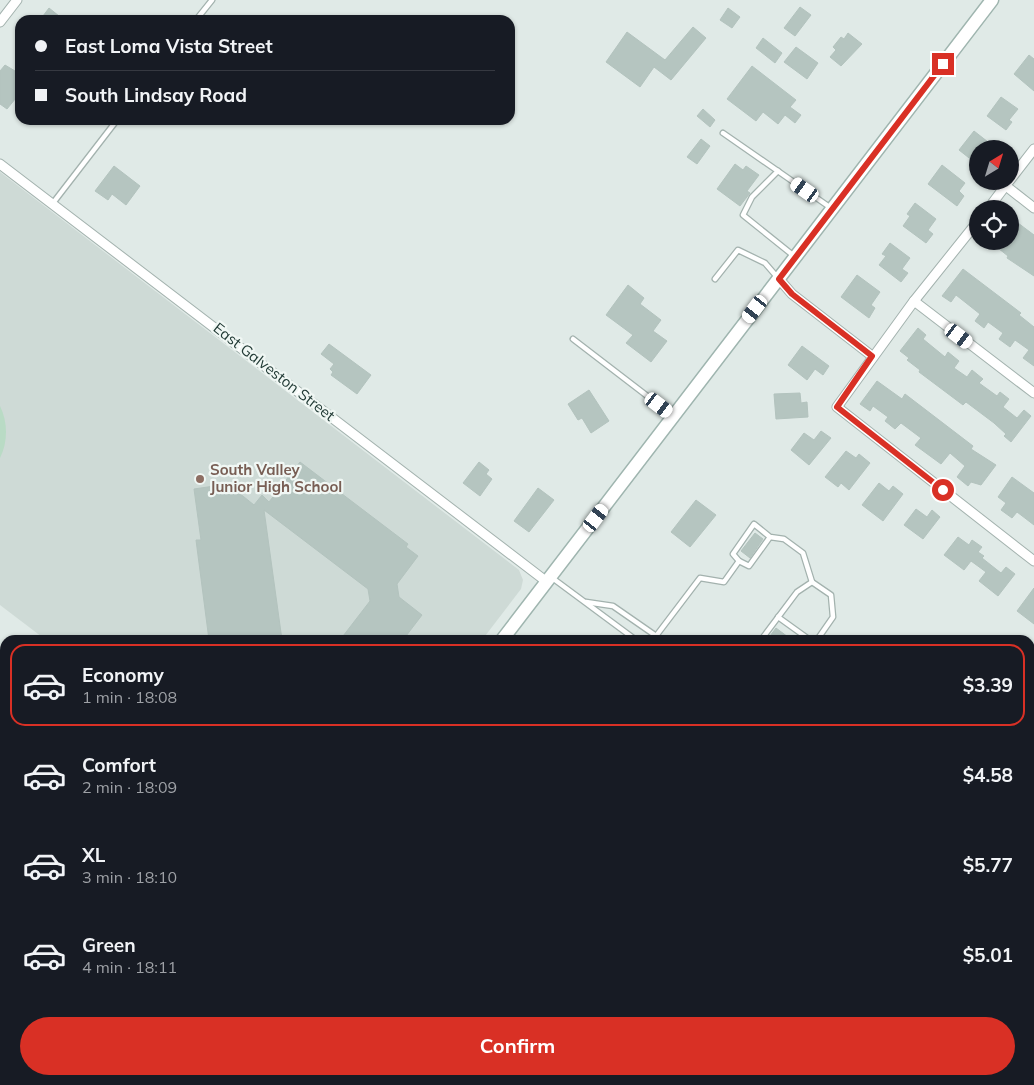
<!DOCTYPE html>
<html lang="en">
<head>
<meta charset="utf-8">
<style>
	:root { --surface:#171b24; --page:#242831; --text:#f1f3f6; --muted:#9ea1a6; --line:#363941; --accent:#d93025 }
	body { margin:0; font-family:Mulish,sans-serif; background:var(--page); color:var(--text); height:100vh; display:flex; flex-direction:column; font-size:19px; white-space:nowrap }
	* { box-sizing:border-box; margin:0 }
	p { font-size:16px; color:var(--muted) }
	.icon { flex:none; width:28px; height:28px; fill:none; stroke:currentColor; stroke-width:2; stroke-linecap:round; stroke-linejoin:round }
	.map { position:relative; flex:1; overflow:hidden }
	.sheet { position:absolute; left:0px; top:635px; width:1035px; height:450px; display:flex; flex-direction:column; background:var(--surface); border-radius:15px 15px 0 0; box-shadow:0 1px 4px #0004 }
	.sheet>* { flex:none }
	.banner { position:absolute; left:15px; top:15px; width:500px; height:110px; border-radius:15px; box-shadow:0 1px 4px #0004; display:grid; align-content:center; height:110px; padding:0 20px; background:var(--surface) }
	.needle { width:32px; rotate:38deg }
	.buttons { position:absolute; left:969px; top:140px; display:grid; gap:10px }
	.buttons a { display:grid; place-items:center; width:50px; height:50px; border-radius:50%; background:var(--surface); box-shadow:0 1px 4px #0004; font-size:25px }
	.end { position:absolute; width:22px; height:22px; margin:-11px; border:6px solid #d93025; background:#fff; box-shadow:0 0 0 2px #fff }
	.from { border-radius:50% }
	.car { position:absolute; width:15px; height:30px; margin:-15px -8px; border-radius:6px; box-shadow:0 0 4px 1px #0007; background:linear-gradient(#fff 24%,#345 0 40%,#fff 0 76%,#345 0 86%,#fff 0) }
	.banner b { display:flex; align-items:center; gap:18px; height:48px; font-size:19px }
	.banner b+b { border-top:1px solid var(--line) }
	.banner i { width:12px; height:12px; background:var(--text) }
	ul { padding:9px 0 0; list-style:none }
	li { display:flex; align-items:center; gap:15px; height:82px; margin:0 10px 8px; padding:0 10px; border:2px solid transparent; border-radius:15px }
	li div { flex:1 }
	li b { display:block; font-size:19px }
	li em { font-style:normal; font-weight:700 }
	li.active { border-color:var(--accent) }
	li>.icon { width:45px; height:45px; stroke-width:1.5 }
	.primary-button { display:flex; gap:10px; margin-top:auto; padding:10px 20px }
	.primary-button a { flex:1; height:58px; border-radius:30px; background:var(--accent); color:#fff; font-size:20px; font-weight:700; line-height:58px; text-align:center }
	.map>svg:first-child { display:block }
	.built { fill:#cedad6 }
	.green { fill:#b9dbc5 }
	.building { fill:#b5c5c0; stroke:#b3c3be }
	.lines { fill:none; stroke-linecap:round; stroke-linejoin:round }
	.lane-casing { stroke:#a3b2ae; stroke-width:7 }
	.street-casing { stroke:#a3b2ae; stroke-width:11 }
	.secondary-casing { stroke:#9fb5af; stroke-width:15 }
	.path { stroke:#82ada3; stroke-width:2; stroke-dasharray:2.5 4; stroke-linecap:butt }
	.lane { stroke:#fff; stroke-width:4.5 }
	.street { stroke:#fff; stroke-width:9 }
	.secondary { stroke:#fff; stroke-width:12 }
	.route { stroke:#d93025; stroke-width:6 }
	.education-dot { fill:#8d6e63; stroke:#f0f7f4; stroke-width:2 }
	.labels { text-anchor:middle; stroke-width:4.5; stroke-linejoin:round; paint-order:stroke }
	.street-label { font-size:15px; fill:#213a35; stroke:#f0f7f4 }
	.education-label { font-size:15px; font-weight:bold; fill:#785e54; stroke:#f0f7f4; text-anchor:start }
</style>
</head>
<body>
<div class="map">
<svg width="1034" height="1085" viewBox="0 0 1034 1085">
	<rect width="100%" height="100%" fill="#e0eae7"/>
	<polygon class="built" points="0,172 519,570 523,580 521,589 482,640 46,640 0,605"/>
	<g class="green">
		<path d="M0 406C8 422 8 442 0 458Z"/>
		<polygon points="1034,955 1034,1085 934,1085 938,1080 1030,1080 1030,961"/>
		<polygon points="531,1080 569,1080 575,1085 537,1085"/>
		<polygon points="667,1080 768,1080 764,1085 667,1085"/>
	</g>
	<g class="building">
		<polygon points="800,7 811,15 795,36 784,28"/>
		<polygon points="49,8 64,20 40,20"/>
		<polygon points="728,8 740,17 732,28 720,20"/>
		<polygon points="693,27 706,38 671,80 654,67 640,87 606,62 627,32 665,60"/>
		<polygon points="848,33 862,44 841,66 830,57 836,50 833,47 841,37 844,39"/>
		<polygon points="763,38 782,53 775,63 756,48"/>
		<polygon points="796,47 818,63 807,79 784,62"/>
		<polygon points="1029,55 1034,59 1034,91 1014,74"/>
		<polygon points="5,65 20,74 20,93 7,109 0,104 0,71"/>
		<polygon points="752,66 796,100 790,107 801,115 795,123 785,115 778,124 763,112 756,121 727,99"/>
		<polygon points="1001,97 1018,109 1009,120 1012,122 1006,130 987,116"/>
		<polygon points="703,109 715,120 710,127 697,116"/>
		<polygon points="974,131 997,149 978,149 978,165 959,150"/>
		<polygon points="701,139 710,146 697,164 687,157"/>
		<polygon points="735,164 743,170 746,166 759,175 747,191 750,193 740,206 717,189"/>
		<polygon points="942,165 965,183 959,191 964,196 957,206 928,184"/>
		<polygon points="114,166 140,186 126,205 112,194 108,200 95,191"/>
		<polygon points="915,203 936,219 928,230 933,234 926,243 903,226 910,216 907,214"/>
		<polygon points="1010,217 1034,235 1034,276 1007,258 1008,256 989,241 1010,241"/>
		<polygon points="890,243 910,258 902,269 908,273 901,282 879,265 886,256 882,254"/>
		<polygon points="963,269 1021,313 1019,315 1034,327 1034,366 1023,358 1029,350 1015,340 1010,347 999,339 1003,333 988,322 984,328 975,321 980,314 956,295 951,302 942,296"/>
		<polygon points="857,275 880,292 871,305 875,308 869,318 841,297"/>
		<polygon points="628,285 644,298 640,304 661,320 653,331 667,341 651,362 626,343 633,335 606,315"/>
		<polygon points="918,328 926,335 923,339 945,357 948,352 959,361 954,368 967,377 972,370 983,379 979,383 997,396 1000,392 1009,399 1003,407 1017,418 1024,410 1031,416 1011,442 1004,436 1006,434 994,423 966,402 963,405 919,372 920,370 907,360 909,358 900,351"/>
		<polygon points="329,344 371,375 357,394 331,375 333,372 330,369 334,364 321,354"/>
		<polygon points="802,346 829,366 823,375 815,369 807,380 788,365"/>
		<polygon points="877,381 902,399 905,394 973,446 971,449 996,465 981,485 971,482 968,486 957,477 965,466 950,453 941,464 915,445 921,438 901,423 895,429 885,421 888,417 873,406 870,411 860,404"/>
		<polygon points="589,390 609,421 591,433 582,418 578,420 568,404"/>
		<polygon points="800,393 801,403 807,402 808,417 776,419 774,394"/>
		<polygon points="821,431 831,438 809,465 791,450 804,433 814,440"/>
		<polygon points="846,451 856,458 859,454 870,463 849,490 841,483 838,487 825,477"/>
		<polygon points="300,462 408,544 406,547 418,556 397,584 399,597 422,615 403,640 340,640 370,601 368,589 264,510 282,640 209,640 196,540 201,540 194,489 228,484 254,505 262,495 269,502"/>
		<polygon points="479,462 489,470 486,474 492,479 480,496 463,483"/>
		<polygon points="1012,477 1034,493 1034,525 1017,512 1012,518 1001,510 1006,503 998,497"/>
		<polygon points="879,483 889,491 893,486 903,494 883,521 862,505"/>
		<polygon points="538,488 554,500 529,532 514,521"/>
		<polygon points="696,500 716,515 690,547 671,532"/>
		<polygon points="916,509 927,517 932,510 940,517 923,539 904,525"/>
		<polygon points="755,533 763,539 750,558 741,551"/>
		<polygon points="958,537 969,545 972,540 982,547 978,552 984,556 982,558 1001,573 1006,567 1015,574 998,596 979,581 986,572 971,561 964,570 944,555"/>
		<polygon points="1034,588 1034,624 1017,611"/>
		<polygon points="776,628 792,640 767,640"/>
	</g>
	<g class="lines">
		<defs>
			<g id="lane">
				<polyline points="196,20 212,0"/>
				<polyline points="723,133 831,208"/>
				<polyline points="778,171 752,197 743,215 794,256"/>
				<polyline points="53,203 117,120"/>
				<polyline points="715,279 738,250 765,263 778,278"/>
				<polyline points="573,339 672,415"/>
				<polyline points="770,537 749,566 739,561 733,554 754,524 770,537 784,539 803,553 812,582"/>
				<polyline points="551,577 636,640"/>
				<polyline points="586,602 613,606 662,640"/>
				<polyline points="778,617 810,640"/>
				<polyline points="656,636 700,578 724,582 739,561"/>
				<polyline points="761,640 797,592 812,582 831,595 833,617 817,640"/>
				<polyline points="1030,936 1034,939"/>
			</g>
			<g id="street">
				<polyline points="0,22 17,0"/>
				<polyline points="0,164 547,582"/>
				<polyline points="1010,180 1034,149"/>
				<polyline points="1006,186 1034,208"/>
				<polyline points="988,209 1009,181"/>
				<polyline points="978,221 914,301 837,407 1034,561"/>
				<polyline points="779,279 792,294 872,356"/>
				<polyline points="914,301 1034,393"/>
				<polyline points="0,927 5,931"/>
				<polyline points="408,1080 414,1085"/>
				<polyline points="310,1085 314,1080"/>
				<polyline points="852,1085 856,1080"/>
			</g>
			<g id="secondary">
				<polyline points="502,640 992,0"/>
				<polyline points="161,1085 164,1080"/>
			</g>
		</defs>
		<use href="#lane" class="lane-casing"/>
		<use href="#street" class="street-casing"/>
		<use href="#secondary" class="secondary-casing"/>
		<g class="path">
			<polyline points="550,1080 557,1085"/>
			<polyline points="726,1085 729,1080"/>
		</g>
		<use href="#lane" class="lane"/>
		<use href="#street" class="street"/>
		<use href="#secondary" class="secondary"/>
	</g>
	<g class="lines">
		<polyline class="route" points="943,64 779,279 792,294 872,356 837,407 943,490"/>
	</g>
	<circle class="education-dot" cx="200" cy="479" r="5"/>
	<g class="labels">
		<g class="street-label">
			<text transform="translate(274 372) rotate(38)" y="5">East Galveston Street</text>
		</g>
		<g class="education-label">
			<text x="210" y="475">South Valley<tspan x="210" dy="17">Junior High School</tspan></text>
		</g>
	</g>
</svg>
<div class="buttons">
<a><svg class="needle" viewBox="-14 -14 28 28"><path d="M0-13l5 13h-10z" fill="#e53935"/><path d="M0 13l5-13h-10z" fill="#9ea1a6"/></svg></a>
<a><svg class="icon" aria-label="locate" viewBox="0 0 24 24"><circle cx="12" cy="12" r="6"/><path d="M12 2v4M12 18v4M2 12h4M18 12h4"/></svg></a>
</div>
<i class="end from" style="left:943px;top:490px"></i>
<i class="end" style="left:943px;top:64px"></i>
<i class="car" style="left:805px;top:190px;rotate:305deg"></i>
<i class="car" style="left:755px;top:309px;rotate:217deg"></i>
<i class="car" style="left:959px;top:336px;rotate:127deg"></i>
<i class="car" style="left:659px;top:405px;rotate:127deg"></i>
<i class="car" style="left:596px;top:518px;rotate:37deg"></i>
<div class="banner">
<b><i class="from"></i>East Loma Vista Street</b>
<b><i></i>South Lindsay Road</b>
</div>
<section class="sheet">
<ul>
<li class="active"><svg class="icon" aria-label="car" viewBox="0 0 24 24"><path d="M5 17H2v-5l4-1 3-4h7l3 4 3 1v5h-3M9 17h6M6 11h13"/><circle cx="7" cy="17" r="2"/><circle cx="17" cy="17" r="2"/></svg><div><b>Economy</b><p>1 min · 18:08</p></div><em>$3.39</em></li>
<li><svg class="icon" aria-label="car" viewBox="0 0 24 24"><path d="M5 17H2v-5l4-1 3-4h7l3 4 3 1v5h-3M9 17h6M6 11h13"/><circle cx="7" cy="17" r="2"/><circle cx="17" cy="17" r="2"/></svg><div><b>Comfort</b><p>2 min · 18:09</p></div><em>$4.58</em></li>
<li><svg class="icon" aria-label="car" viewBox="0 0 24 24"><path d="M5 17H2v-5l4-1 3-4h7l3 4 3 1v5h-3M9 17h6M6 11h13"/><circle cx="7" cy="17" r="2"/><circle cx="17" cy="17" r="2"/></svg><div><b>XL</b><p>3 min · 18:10</p></div><em>$5.77</em></li>
<li><svg class="icon" aria-label="car" viewBox="0 0 24 24"><path d="M5 17H2v-5l4-1 3-4h7l3 4 3 1v5h-3M9 17h6M6 11h13"/><circle cx="7" cy="17" r="2"/><circle cx="17" cy="17" r="2"/></svg><div><b>Green</b><p>4 min · 18:11</p></div><em>$5.01</em></li>
</ul>
<div class="primary-button"><a>Confirm</a></div>
</section>
</div>
</body>
</html>
